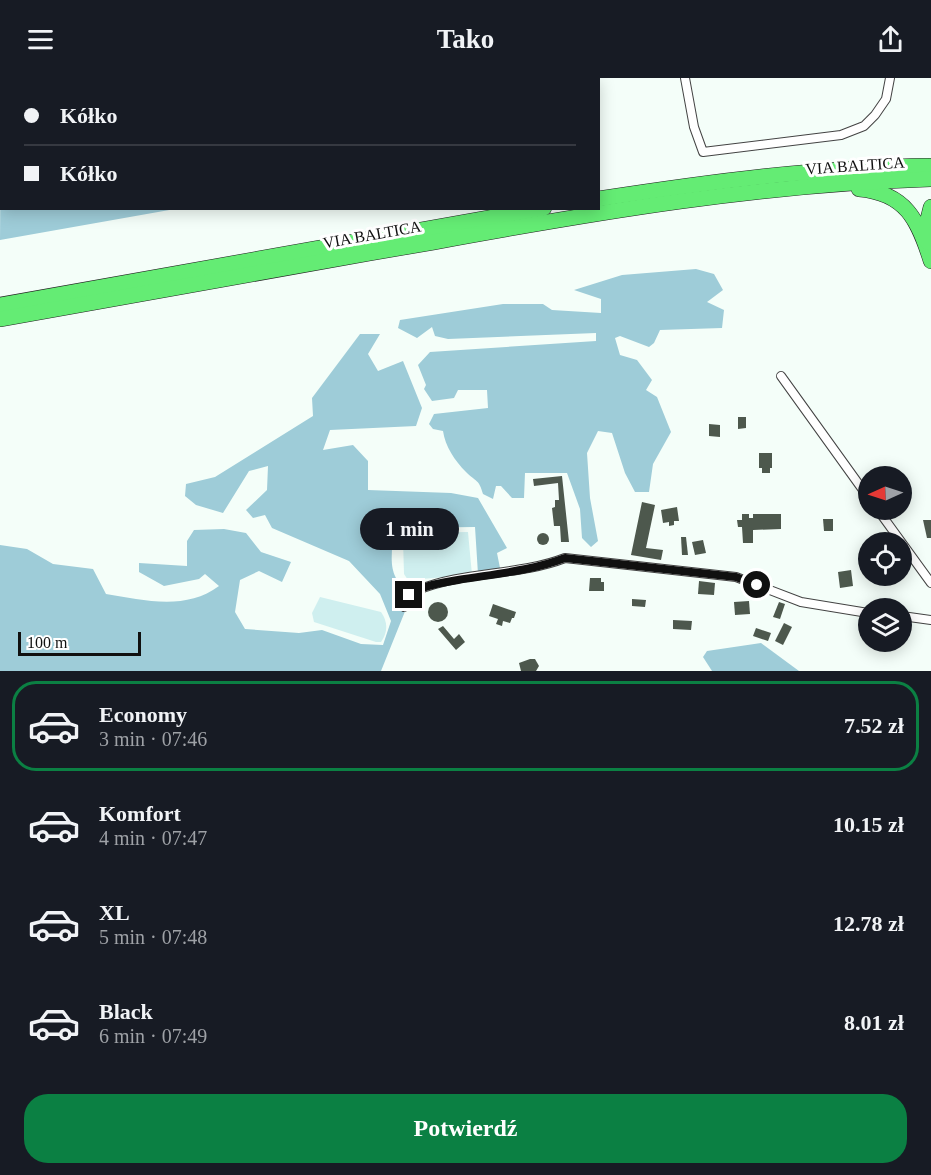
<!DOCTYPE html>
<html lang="pl">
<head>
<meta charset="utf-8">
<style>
	:root { --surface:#171b24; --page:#242831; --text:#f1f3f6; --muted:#9ea1a6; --line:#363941; --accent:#0b8043 }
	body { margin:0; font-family:"Times New Roman",serif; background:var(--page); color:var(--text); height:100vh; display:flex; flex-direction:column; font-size:22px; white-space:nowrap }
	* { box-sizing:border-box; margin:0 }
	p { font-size:20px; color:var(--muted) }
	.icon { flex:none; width:33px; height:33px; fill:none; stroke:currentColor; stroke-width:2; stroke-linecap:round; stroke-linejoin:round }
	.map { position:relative; height:593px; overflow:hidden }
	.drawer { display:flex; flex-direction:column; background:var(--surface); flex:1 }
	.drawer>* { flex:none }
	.top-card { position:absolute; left:0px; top:0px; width:600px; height:132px; box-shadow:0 3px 15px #0003; display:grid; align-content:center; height:132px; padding:0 24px; background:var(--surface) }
	.needle { width:39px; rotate:267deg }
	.buttons { position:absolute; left:858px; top:388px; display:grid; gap:12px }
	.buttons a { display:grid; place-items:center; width:54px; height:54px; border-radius:50%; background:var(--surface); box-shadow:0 3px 15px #0003; font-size:30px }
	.scale { position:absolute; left:18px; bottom:15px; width:123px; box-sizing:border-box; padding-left:6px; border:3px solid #101010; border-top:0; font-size:16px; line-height:21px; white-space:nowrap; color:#101010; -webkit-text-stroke:4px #fff; paint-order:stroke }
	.end { position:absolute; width:27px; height:27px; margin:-14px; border:8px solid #101010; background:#fff; box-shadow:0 0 0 3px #fff }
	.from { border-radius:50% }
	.bubble { position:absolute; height:42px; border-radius:21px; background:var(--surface); box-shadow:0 3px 15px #0003; font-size:20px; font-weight:800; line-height:42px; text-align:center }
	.top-card b { display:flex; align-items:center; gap:21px; height:57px; font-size:22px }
	.top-card b+b { border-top:2px solid var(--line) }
	.top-card i { width:15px; height:15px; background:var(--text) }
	ul { padding:10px 0 0; list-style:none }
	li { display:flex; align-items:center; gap:18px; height:90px; margin:0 12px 9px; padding:0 12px; border:3px solid transparent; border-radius:24px }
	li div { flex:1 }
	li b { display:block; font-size:22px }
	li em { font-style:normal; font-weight:800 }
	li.active { border-color:var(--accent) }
	li>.icon { width:54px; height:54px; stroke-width:1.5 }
	.action { display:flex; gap:12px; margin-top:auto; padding:12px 24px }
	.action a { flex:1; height:69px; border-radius:24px; background:var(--accent); color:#fff; font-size:24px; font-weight:800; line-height:69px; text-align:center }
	header { display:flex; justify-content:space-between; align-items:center; height:78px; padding:0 24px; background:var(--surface); font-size:27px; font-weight:800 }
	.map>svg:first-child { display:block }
	.forest { fill:#9eccd8 }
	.pitch { fill:#cfefef }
	.building { fill:#4d584d }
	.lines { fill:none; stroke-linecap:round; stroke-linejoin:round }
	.minor-casing { stroke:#434343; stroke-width:10 }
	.motorway-casing { stroke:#212121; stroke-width:16 }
	.minor { stroke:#fff; stroke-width:8 }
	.motorway { stroke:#64ec74; stroke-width:15 }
	.route { stroke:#101010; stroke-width:8 }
	.labels { text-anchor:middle; stroke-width:6; stroke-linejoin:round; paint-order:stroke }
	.street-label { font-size:16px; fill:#101010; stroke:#fff }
</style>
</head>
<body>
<header><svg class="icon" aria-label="menu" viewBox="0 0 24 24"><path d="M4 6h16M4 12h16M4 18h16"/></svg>Tako<svg class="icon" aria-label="share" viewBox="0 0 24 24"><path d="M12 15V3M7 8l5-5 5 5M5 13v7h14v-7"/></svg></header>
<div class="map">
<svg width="931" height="593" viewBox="0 0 931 593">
	<rect width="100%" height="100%" fill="#f4fef9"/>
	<g class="forest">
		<polygon points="1,21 2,130 175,131 0,162"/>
		<path d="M696 191 714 196 723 212 707 224 724 232 722 250 660 252 654 265 649 269 620 258 615 260 620 277 637 282 652 302 646 312 657 319 671 354 653 386 649 414H635L625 395 612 355 598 353 587 375 590 420 598 463 591 469 582 460 580 431 567 395H525L524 420H512L501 408H496L493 421 483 416C479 401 476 404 466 394 455 383 445 368 443 353L433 351 429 346 434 336 488 330 487 312H458L454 320 432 323 424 311 426 307 418 287 430 274 596 263V255L448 261 435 258 432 249 417 260 398 250 400 242 503 226H543L552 232 601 235V221L574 212 622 197Z"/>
		<path d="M360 256H380L368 276 378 293 403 283 422 330 416 348 330 352 323 372 353 367 368 383V412L451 415 478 420 507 470 497 475 500 490 478 496 475 449 394 450C392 478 385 499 412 516L381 593H0V467L27 471 53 486 93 491 106 516C143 522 186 533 219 508L205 496 199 501 164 508 139 494V485L187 488V463L194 452 224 451 246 455 261 474 291 484 282 504 259 493 240 502 235 534 245 551 299 555 322 552 361 566 383 567 391 543 380 516 349 483 272 450 265 437 253 440 246 432 267 412 268 388 249 393 223 435 196 427 185 418 186 406 215 399 313 338 312 320Z"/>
		<polygon points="761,565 799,593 712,593 703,579 707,573"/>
	</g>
	<g class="pitch">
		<polygon points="468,454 472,497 408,502 404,496 403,461 408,455"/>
		<path d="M320 519 381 534C388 544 388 554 381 564H376L314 544 312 535Z"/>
	</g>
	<g class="building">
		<polygon points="738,339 746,339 746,350 738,351"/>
		<polygon points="709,346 720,347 720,359 709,358"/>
		<polygon points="759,375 772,375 772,390 770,390 770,395 762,395 762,390 759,390"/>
		<polygon points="562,398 569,464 561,464 560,448 554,448 552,430 555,429 555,422 559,422 558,405 534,408 533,401"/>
		<polygon points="642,424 655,427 646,470 663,472 661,482 631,477"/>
		<polygon points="677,429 679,443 674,443 674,447 669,448 669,444 663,445 661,432"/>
		<polygon points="742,436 749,436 749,440 753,440 753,436 781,436 781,451 753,452 753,465 743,465 742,449 738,449 737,442 742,442"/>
		<polygon points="823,441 833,441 833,453 824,453"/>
		<polygon points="923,442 931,442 931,460 927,460"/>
		<circle cx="543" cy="461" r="6"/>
		<polygon points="681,459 686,459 688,477 682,477"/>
		<polygon points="703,462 706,475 695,477 692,464"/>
		<polygon points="851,492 853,508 840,510 838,494"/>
		<polygon points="590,500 601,500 601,504 604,504 604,513 589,513"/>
		<polygon points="699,503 715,505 714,517 698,516"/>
		<polygon points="632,521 646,522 645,529 632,528"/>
		<polygon points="749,523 750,536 735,537 734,524"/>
		<circle cx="438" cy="534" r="10"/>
		<polygon points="779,524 785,526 780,541 773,539"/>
		<polygon points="493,526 516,534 514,540 512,540 510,545 503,543 502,548 496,546 498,541 489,538"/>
		<polygon points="673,542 692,543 691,552 673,551"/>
		<polygon points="784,545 792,549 783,567 775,563"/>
		<polygon points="443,548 454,561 459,556 465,564 456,572 438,551"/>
		<polygon points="756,550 771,555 768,563 753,558"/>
		<polygon points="530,581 535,581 539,588 536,593 521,593 519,585"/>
	</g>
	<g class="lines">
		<defs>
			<g id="minor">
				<polyline points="685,0 694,49 703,74 841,57 864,48 875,37 886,21 890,0"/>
				<polyline points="781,298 868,419"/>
				<polyline points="878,432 931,505"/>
				<path d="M404 529C407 521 410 515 418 512 463 493 519 498 565 480L736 499 801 524 868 535"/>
				<polyline points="902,538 931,542"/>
			</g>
			<g id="motorway">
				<path d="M859 111C906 115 918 142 931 183"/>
				<path d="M598 121C709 104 819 89 931 88"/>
				<polyline points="927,164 927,145 931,129"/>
				<polyline points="0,227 544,130"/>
				<path d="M0 241C144 215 289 189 434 164 598 134 764 106 931 101"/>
			</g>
		</defs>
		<use href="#minor" class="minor-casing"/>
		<use href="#motorway" class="motorway-casing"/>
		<use href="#minor" class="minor"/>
		<use href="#motorway" class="motorway"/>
	</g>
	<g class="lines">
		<path class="route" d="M409 517C423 507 442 505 458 502 494 496 531 493 565 480L736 499 757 507"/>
	</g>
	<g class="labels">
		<g class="street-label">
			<text transform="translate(855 87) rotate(-4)" y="6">VIA BALTICA</text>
			<text transform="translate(372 156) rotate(-10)" y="6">VIA BALTICA</text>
		</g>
	</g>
</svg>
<div class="buttons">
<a><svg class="needle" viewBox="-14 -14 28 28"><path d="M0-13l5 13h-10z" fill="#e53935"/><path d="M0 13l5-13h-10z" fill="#9ea1a6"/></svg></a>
<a><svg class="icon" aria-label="locate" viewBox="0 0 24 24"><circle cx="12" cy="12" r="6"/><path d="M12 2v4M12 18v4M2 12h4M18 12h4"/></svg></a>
<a><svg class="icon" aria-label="layers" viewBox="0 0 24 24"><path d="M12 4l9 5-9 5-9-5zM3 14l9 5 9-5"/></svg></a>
</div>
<div class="scale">100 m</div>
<i class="end from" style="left:757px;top:507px"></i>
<i class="end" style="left:409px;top:517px"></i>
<div class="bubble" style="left:360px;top:430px;width:99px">1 min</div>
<div class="top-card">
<b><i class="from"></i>Kółko</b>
<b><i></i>Kółko</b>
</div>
</div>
<section class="drawer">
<ul>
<li class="active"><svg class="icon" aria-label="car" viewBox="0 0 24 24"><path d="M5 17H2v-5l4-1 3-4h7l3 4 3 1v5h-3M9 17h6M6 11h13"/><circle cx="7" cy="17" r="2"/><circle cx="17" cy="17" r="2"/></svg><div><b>Economy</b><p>3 min · 07:46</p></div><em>7.52 zł</em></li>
<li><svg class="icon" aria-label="car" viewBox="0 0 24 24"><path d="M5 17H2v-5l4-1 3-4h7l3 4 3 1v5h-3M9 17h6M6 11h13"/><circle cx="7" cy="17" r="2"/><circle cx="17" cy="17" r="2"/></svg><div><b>Komfort</b><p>4 min · 07:47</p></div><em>10.15 zł</em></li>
<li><svg class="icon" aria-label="car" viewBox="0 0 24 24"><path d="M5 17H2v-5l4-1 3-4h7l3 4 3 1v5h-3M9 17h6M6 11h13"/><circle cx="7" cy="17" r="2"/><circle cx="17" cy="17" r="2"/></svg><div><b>XL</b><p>5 min · 07:48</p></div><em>12.78 zł</em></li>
<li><svg class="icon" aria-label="car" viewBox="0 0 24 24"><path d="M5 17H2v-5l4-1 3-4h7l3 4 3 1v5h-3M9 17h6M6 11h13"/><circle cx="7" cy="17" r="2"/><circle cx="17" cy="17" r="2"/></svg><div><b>Black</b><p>6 min · 07:49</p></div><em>8.01 zł</em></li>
</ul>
<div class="action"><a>Potwierdź</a></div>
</section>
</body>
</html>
